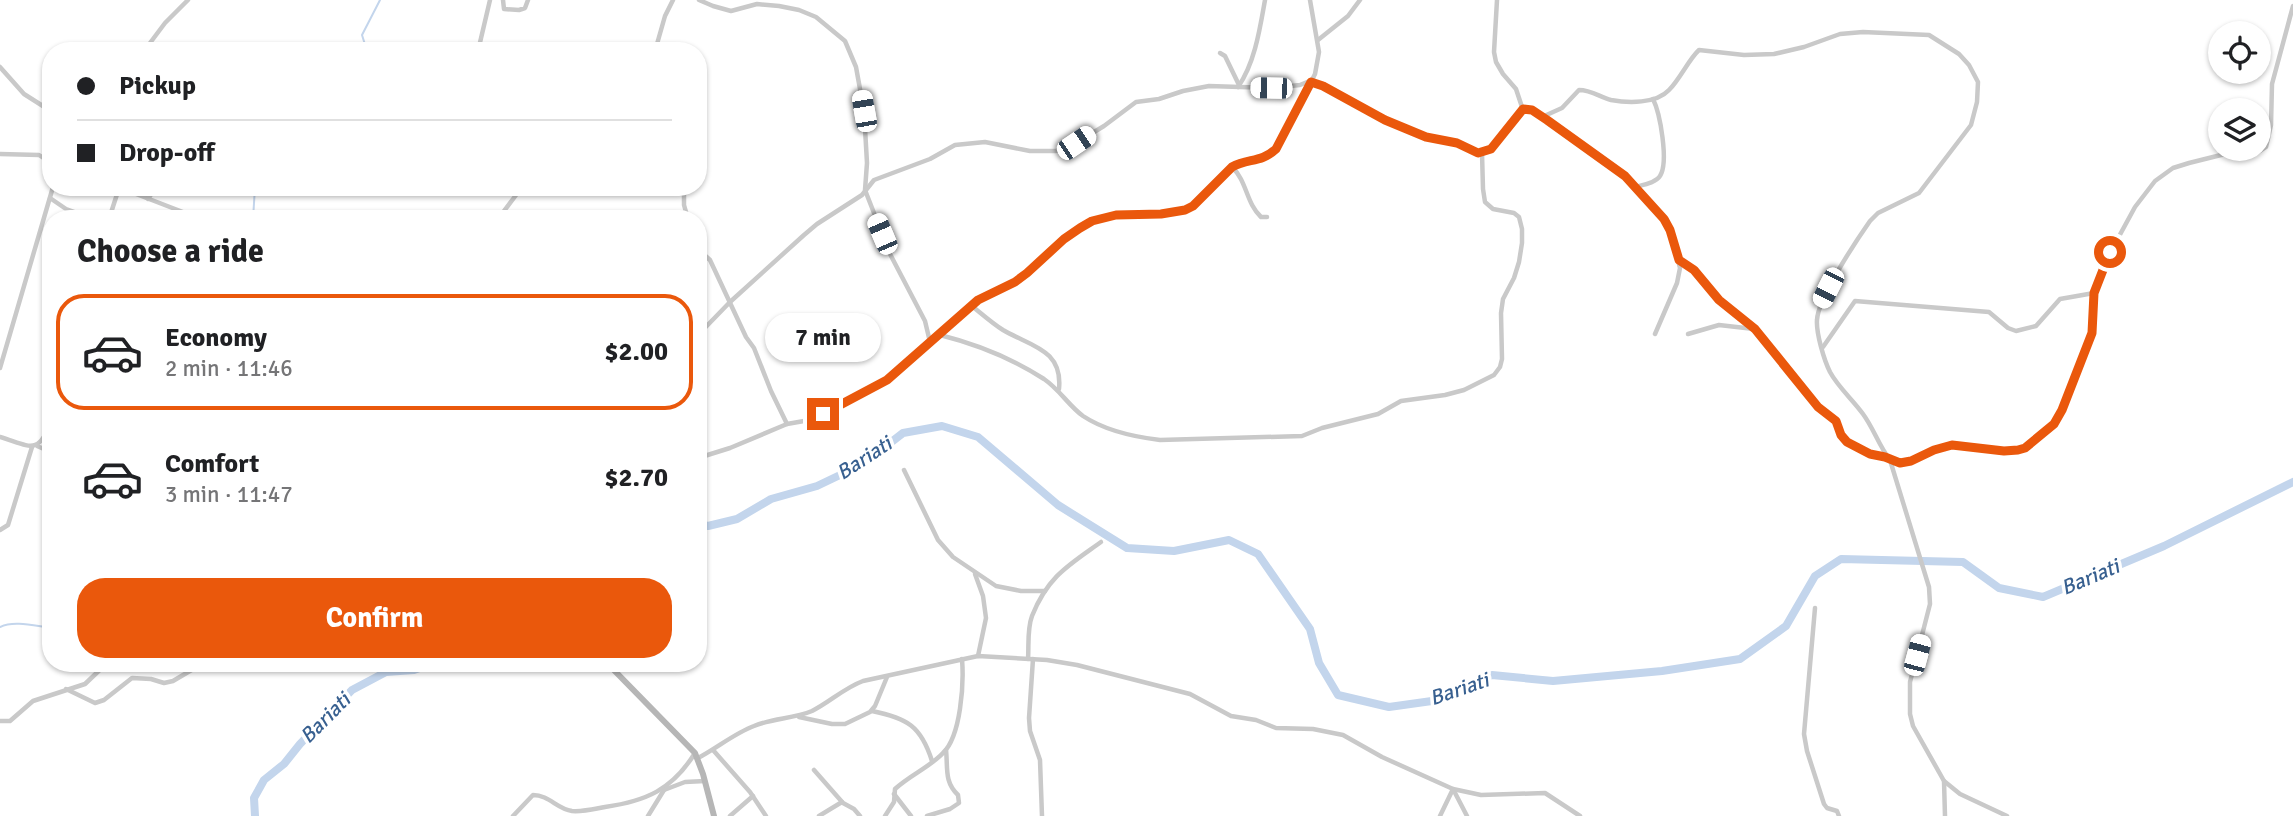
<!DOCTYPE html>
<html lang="en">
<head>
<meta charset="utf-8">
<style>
	:root { --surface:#fff; --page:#f6f6f6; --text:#202124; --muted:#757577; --line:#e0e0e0; --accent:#ea580c }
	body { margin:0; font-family:Signika,sans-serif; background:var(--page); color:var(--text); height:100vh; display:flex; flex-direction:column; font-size:26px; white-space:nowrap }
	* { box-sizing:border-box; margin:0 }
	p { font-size:23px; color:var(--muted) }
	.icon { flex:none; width:38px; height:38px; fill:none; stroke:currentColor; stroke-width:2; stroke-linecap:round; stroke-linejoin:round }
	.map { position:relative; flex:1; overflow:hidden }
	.details { position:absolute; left:42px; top:210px; width:665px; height:462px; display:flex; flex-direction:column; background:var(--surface); border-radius:28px; box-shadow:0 2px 5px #0004 }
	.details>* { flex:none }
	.guide { position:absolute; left:42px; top:42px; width:665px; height:154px; border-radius:28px; box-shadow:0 2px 5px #0004; display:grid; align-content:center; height:154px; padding:0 35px; background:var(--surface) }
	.fabs { position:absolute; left:2208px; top:21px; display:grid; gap:14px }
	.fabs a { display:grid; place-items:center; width:63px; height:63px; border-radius:50%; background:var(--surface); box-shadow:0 2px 5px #0004; font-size:35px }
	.end { position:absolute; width:32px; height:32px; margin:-16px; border:9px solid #ea580c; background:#fff; box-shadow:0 0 0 4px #fff }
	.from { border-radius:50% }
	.bubble { position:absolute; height:49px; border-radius:24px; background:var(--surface); box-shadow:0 2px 5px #0004; font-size:23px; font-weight:800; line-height:49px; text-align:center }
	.car { position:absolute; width:21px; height:42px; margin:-21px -10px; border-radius:9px; box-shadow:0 0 5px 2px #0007; background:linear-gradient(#fff 24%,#345 0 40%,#fff 0 76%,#345 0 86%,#fff 0) }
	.guide b { display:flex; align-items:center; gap:24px; height:66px; font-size:26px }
	.guide b+b { border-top:2px solid var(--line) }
	.guide i { width:18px; height:18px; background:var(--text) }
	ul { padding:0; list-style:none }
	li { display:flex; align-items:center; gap:21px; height:116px; margin:0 14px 10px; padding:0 21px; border:4px solid transparent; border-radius:28px }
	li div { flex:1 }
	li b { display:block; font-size:26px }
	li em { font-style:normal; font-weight:800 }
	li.on { border-color:var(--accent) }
	li>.icon { width:63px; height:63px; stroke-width:1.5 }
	h2 { padding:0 35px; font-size:32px; line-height:84px }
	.button { display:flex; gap:14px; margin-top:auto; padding:14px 35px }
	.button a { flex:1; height:80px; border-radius:28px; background:var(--accent); color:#fff; font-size:28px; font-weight:800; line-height:80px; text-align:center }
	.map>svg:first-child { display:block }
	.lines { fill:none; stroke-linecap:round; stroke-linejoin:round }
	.stream { stroke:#c3d5ec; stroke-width:2 }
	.river { stroke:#c3d5ec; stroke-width:8 }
	.street { stroke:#c9c9c9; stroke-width:4.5 }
	.secondary { stroke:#b6b6b6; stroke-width:6 }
	.route { stroke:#ea580c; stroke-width:9 }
	.labels { text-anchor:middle; stroke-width:7; stroke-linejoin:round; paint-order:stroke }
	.water-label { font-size:21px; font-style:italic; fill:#386090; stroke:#fff }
</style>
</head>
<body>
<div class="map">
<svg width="2293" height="816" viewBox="0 0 2293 816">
	<rect width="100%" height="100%" fill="#fff"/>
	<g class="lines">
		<g class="stream">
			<polyline points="367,51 362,35 380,0"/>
			<polyline points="253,219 255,187"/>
			<path d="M0 627C14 620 35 626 51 628"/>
		</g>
		<g class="river">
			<polyline points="698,523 708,526 737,519 771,499 817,486 863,464 903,433 942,426 978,437 1058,505 1127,548 1174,551 1229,540 1258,554 1310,629 1319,663 1338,695 1389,707 1439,700 1492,675 1553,681 1662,671 1740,659 1786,626 1815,576 1841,559 1963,562 1999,588 2043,597 2164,546 2293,482"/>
			<polyline points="255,816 254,798 264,780 284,764 300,744 352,690 386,672 414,670 434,663"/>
		</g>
		<g class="street">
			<polyline points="503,0 504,9 519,10 525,8 528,0"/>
			<polyline points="699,0 713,6 731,11 757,4 779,6 799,10 816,17 845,41 856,67 864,111 867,163 865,190 890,254 925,321 930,342"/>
			<polyline points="1497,0 1494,52 1496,62 1503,74 1516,89 1523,110"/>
			<polyline points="1318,40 1348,16 1360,0"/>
			<polyline points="144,51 165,23 188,0"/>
			<polyline points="478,51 490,0"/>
			<polyline points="635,51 641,48 655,51"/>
			<polyline points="655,51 665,16 673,0"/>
			<polyline points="1220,53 1225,56 1239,85"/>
			<polyline points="0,67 24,94 46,108 51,117"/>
			<path d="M1311 82 1323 86 1385 120 1426 137 1457 143 1478 153C1501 151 1512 111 1528 109L1613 166 1664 219 1670 230 1680 268 1677 283 1655 334"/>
			<path d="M1238 87C1255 63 1260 28 1265 0"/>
			<path d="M1542 117 1562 108 1579 90C1591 90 1600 97 1611 100 1628 103 1656 104 1669 90 1680 79 1689 59 1699 50L1744 55 1774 54 1804 47 1840 34 1863 32 1929 35 1959 54 1969 65 1978 82 1977 102 1971 125 1919 193 1878 213 1870 221C1856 241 1818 298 1817 320 1816 333 1824 360 1830 372 1838 387 1853 400 1863 414 1874 429 1879 446 1890 460L1929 587 1930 604 1910 682V714L1913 726 1944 781 1945 816"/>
			<polyline points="0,154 39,155 51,163"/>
			<path d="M1232 167C1247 181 1246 203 1261 217H1267"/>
			<polyline points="118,187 201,219"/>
			<polyline points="684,187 684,205 688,219"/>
			<path d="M1635 187C1642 185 1656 183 1660 176 1669 162 1660 113 1653 99"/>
			<polyline points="50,198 66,209 94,219"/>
			<polyline points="148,199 156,187"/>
			<polyline points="109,219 119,188"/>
			<polyline points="498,219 522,187"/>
			<polyline points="698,249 710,260 746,337 754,348 771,391 787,424"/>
			<polyline points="1679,260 1694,270 1719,300 1755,329 1818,407 1836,421 1844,439 1861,450 1903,463 1952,445 2004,451 2018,450 2025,448 2054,424 2062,410 2092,333 2094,293 2104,264 2135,207 2155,181 2173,168 2189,163 2221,155 2260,151 2266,147 2271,125 2272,84 2293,6"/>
			<path d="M972 306C982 314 992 323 1003 330 1030 346 1063 349 1059 389"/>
			<polyline points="1688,334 1719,325 1754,329"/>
			<polyline points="698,335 730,302 804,235 817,224 862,195 874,180 930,159 955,145 985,142 1030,151 1056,151 1076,143 1104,126 1136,102 1159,99 1183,91 1209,86 1271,88 1300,85 1312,80 1315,74 1319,52 1310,0"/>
			<path d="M940 335C976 344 1013 359 1044 379 1060 390 1069 406 1083 416 1104 430 1135 437 1160 440L1302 436 1322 428 1378 414 1401 401 1445 395 1464 390 1494 375 1500 367 1502 359 1501 313 1503 299 1514 278 1519 262 1522 243V229L1519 217 1514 213 1493 209 1485 202 1483 189 1482 153"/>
			<polyline points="1823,347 1855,301 1989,312 2008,328 2016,331 2036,326 2060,299 2094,293"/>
			<polyline points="0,368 53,187"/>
			<path d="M0 437C30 446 38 456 51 422"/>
			<polyline points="37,446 51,452"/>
			<polyline points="698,458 730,448 787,424 804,421 823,414 872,389 910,362 978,300 1015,282 1064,239 1092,221 1116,215 1175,212 1193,206 1229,169 1236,164 1261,160 1276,149 1312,80"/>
			<polyline points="904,470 938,540 953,557 996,586 1021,591 1045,591"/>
			<polyline points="0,530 8,525 32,447"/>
			<polyline points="975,574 983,596 986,618 978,656"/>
			<polyline points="1815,608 1804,734 1807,751 1824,804 1827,808 1837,811 1839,816"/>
			<path d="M1028 659C1029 645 1027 629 1032 616 1048 576 1069 565 1101 542"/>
			<polyline points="1033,659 1029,718 1030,731 1040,760 1042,816"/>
			<polyline points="66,689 95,703 104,700 132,678 151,679 164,683 173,681 200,665 225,663"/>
			<path d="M872 711C907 718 921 726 932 761"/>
			<polyline points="799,717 832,724 845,724 870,712 875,706 887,677"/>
			<polyline points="0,721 10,721 33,701 85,684 107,663"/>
			<polyline points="713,750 750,792 766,816"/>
			<path d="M698 758C717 748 735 733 754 726 773 718 793 719 812 711 830 702 844 688 863 681L978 656 1047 660 1077 665 1190 694 1231 716 1256 720 1276 728 1313 729 1343 735 1382 757 1453 789 1467 816"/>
			<polyline points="814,770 843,803 854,809 860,816"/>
			<polyline points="1944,781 1960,794 2007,816"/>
			<polyline points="664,790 685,782 705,781"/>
			<polyline points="894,794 911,816"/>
			<path d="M513 816 533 795C549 795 557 809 572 811 583 812 594 809 605 807 646 801 672 790 695 753"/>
			<polyline points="648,816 664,790"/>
			<polyline points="730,816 753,796"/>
			<polyline points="819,816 842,802"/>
			<path d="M885 816 894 802 895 789C910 775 930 767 943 753 961 736 964 683 962 659"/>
			<path d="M927 816 950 809 959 803 958 795C944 782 948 768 946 750"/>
			<polyline points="1440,816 1453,789 1481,795 1545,793 1580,816"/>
		</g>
		<polyline class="secondary" points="607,663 695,753 703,774 714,816"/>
	</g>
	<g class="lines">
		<path class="route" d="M823 414 887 380 978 300 1015 282 1027 273 1064 239 1080 228 1092 221 1116 215 1161 214 1185 210 1193 206 1232 167C1248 158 1261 163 1276 149L1311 82 1323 86 1385 120 1426 137 1457 143 1478 153 1491 149 1523 109 1532 110 1547 120 1625 176 1664 219 1670 230 1679 260 1694 270 1719 300 1755 329 1818 407 1836 421 1841 435 1847 442 1870 454 1885 457 1900 463 1911 461 1934 450 1952 445 2004 451 2018 450 2025 448 2054 424 2062 410 2092 333 2094 293 2110 252"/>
	</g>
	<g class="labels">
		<g class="water-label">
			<text transform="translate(864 458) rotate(-33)" y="7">Bariati</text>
			<text transform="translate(2090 577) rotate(-23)" y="7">Bariati</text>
			<text transform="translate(1459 689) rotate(-19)" y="7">Bariati</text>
			<text transform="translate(325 718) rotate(-45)" y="7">Bariati</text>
		</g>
	</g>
</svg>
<div class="fabs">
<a><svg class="icon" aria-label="locate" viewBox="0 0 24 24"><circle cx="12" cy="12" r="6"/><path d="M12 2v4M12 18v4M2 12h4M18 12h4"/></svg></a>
<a><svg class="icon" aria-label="layers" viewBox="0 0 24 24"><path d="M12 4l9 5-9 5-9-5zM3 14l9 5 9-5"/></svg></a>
</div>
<i class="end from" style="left:2110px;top:252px"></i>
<i class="end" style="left:823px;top:414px"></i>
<div class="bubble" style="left:765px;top:313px;width:116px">7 min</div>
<i class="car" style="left:1271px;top:88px;rotate:271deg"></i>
<i class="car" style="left:864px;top:111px;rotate:350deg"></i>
<i class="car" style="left:1076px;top:143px;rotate:56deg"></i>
<i class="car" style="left:882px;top:234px;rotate:337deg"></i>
<i class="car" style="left:1828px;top:288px;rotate:207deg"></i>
<i class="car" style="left:1917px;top:655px;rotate:15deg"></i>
<div class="guide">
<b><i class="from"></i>Pickup</b>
<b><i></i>Drop-off</b>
</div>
<section class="details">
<h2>Choose a ride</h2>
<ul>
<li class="on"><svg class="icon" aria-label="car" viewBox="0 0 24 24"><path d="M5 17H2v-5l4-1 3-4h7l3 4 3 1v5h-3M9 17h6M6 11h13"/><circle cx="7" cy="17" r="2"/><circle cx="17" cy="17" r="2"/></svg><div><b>Economy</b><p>2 min · 11:46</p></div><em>$2.00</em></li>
<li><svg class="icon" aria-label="car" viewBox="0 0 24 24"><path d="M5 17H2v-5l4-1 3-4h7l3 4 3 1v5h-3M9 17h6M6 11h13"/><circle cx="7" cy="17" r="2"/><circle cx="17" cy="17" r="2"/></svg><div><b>Comfort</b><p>3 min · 11:47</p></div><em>$2.70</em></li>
</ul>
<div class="button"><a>Confirm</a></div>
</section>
</div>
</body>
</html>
